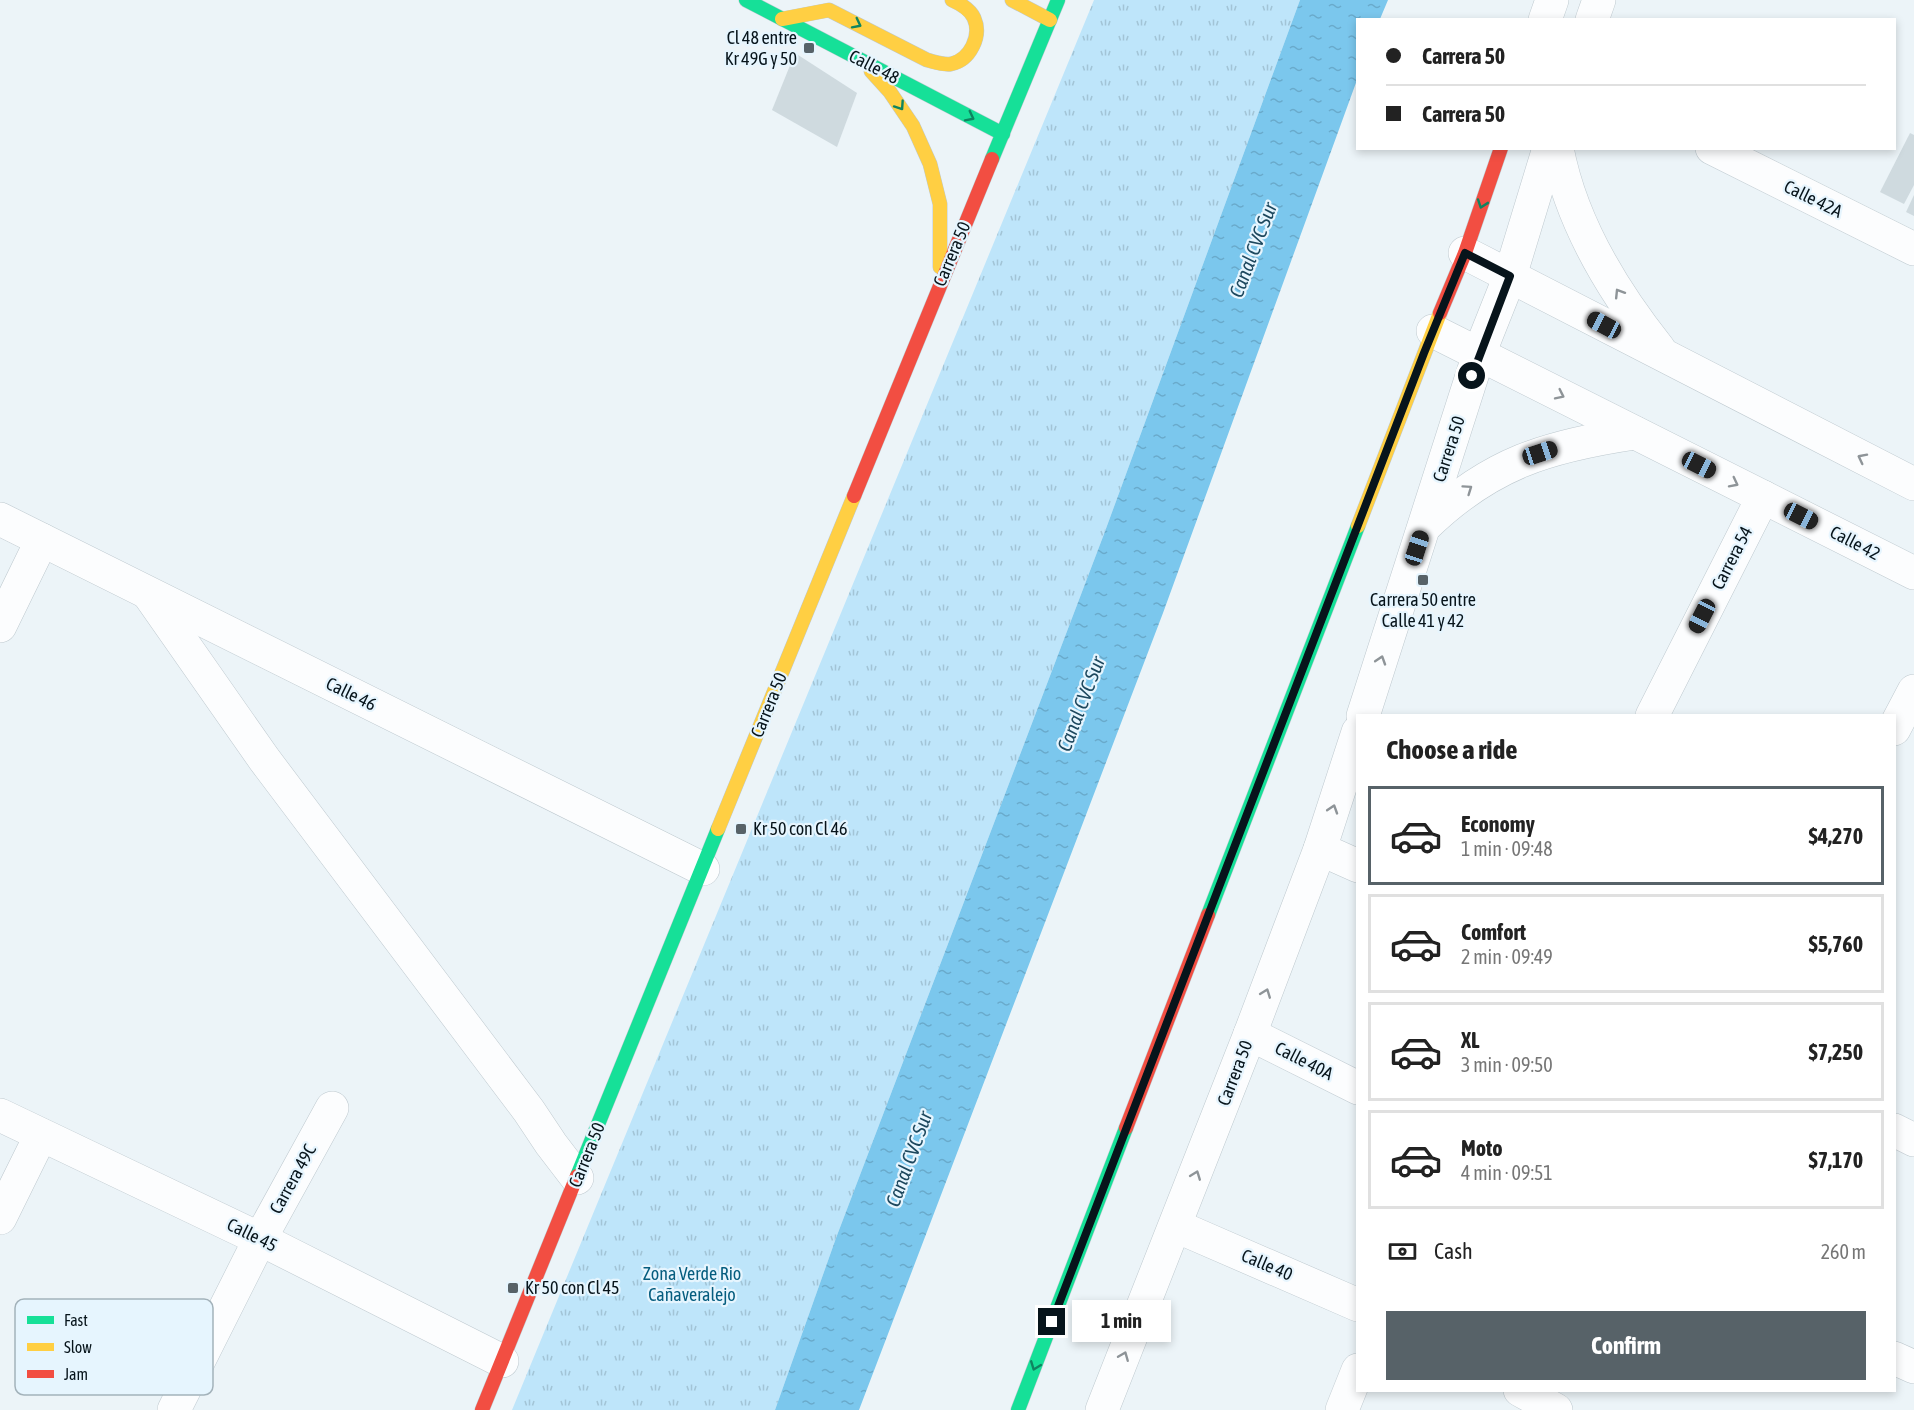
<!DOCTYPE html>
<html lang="en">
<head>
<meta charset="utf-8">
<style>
	:root { --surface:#fff; --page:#f2f2f2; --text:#222; --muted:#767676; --line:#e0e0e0; --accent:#576268 }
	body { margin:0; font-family:"Asap Condensed",sans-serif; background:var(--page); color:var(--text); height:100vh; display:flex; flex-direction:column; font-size:22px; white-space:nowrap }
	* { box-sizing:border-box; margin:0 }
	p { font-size:20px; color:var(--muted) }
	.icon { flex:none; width:33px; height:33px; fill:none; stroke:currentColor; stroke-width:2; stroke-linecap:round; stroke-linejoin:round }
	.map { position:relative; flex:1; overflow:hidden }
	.side { position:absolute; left:1356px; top:714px; width:540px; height:678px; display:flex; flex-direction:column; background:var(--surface); border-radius:0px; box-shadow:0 3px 9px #0003 }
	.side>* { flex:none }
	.hud { position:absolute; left:1356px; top:18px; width:540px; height:132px; border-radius:0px; box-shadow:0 3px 9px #0003; display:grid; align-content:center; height:132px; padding:0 30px; background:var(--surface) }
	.end { position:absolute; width:27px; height:27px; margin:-14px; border:8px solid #07141b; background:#fff; box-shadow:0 0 0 3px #fff }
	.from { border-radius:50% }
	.bubble { position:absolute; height:42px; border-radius:0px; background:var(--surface); box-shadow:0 3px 9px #0003; font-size:20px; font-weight:700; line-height:42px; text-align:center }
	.car { position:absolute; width:18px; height:36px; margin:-18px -9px; border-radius:8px; box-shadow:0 0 4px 2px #0007; background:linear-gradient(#222 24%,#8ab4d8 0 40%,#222 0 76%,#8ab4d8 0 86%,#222 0) }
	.hud b { display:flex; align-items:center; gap:21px; height:57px; font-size:22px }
	.hud b+b { border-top:2px solid var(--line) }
	.hud i { width:15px; height:15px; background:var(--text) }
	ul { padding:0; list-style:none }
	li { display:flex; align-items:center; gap:18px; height:99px; margin:0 12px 9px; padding:0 18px; border:3px solid var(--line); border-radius:0px }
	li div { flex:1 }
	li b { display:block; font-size:22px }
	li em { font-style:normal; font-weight:700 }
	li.active { border-color:var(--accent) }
	li>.icon { width:54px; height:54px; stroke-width:1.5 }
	h2 { padding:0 30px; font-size:27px; line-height:72px }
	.pay { display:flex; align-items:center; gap:15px; height:66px; padding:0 30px; font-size:22px }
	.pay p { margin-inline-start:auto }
	.button { display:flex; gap:12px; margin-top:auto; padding:12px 30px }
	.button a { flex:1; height:69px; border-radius:0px; background:var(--accent); color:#fff; font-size:24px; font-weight:700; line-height:69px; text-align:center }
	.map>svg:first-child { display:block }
	.park { fill:url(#park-tufts) }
	.water { fill:url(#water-ripples) }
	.building { fill:#cfdadf }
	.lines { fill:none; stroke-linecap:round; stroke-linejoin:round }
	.street-casing { stroke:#bec9cf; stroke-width:34 }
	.fast-casing { stroke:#bec9cf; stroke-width:15 }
	.slow-casing { stroke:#bec9cf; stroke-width:15 }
	.jam-casing { stroke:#bec9cf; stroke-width:15 }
	.street { stroke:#fcfdfe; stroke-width:33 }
	.fast { stroke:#16e098; stroke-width:14 }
	.slow { stroke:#ffcf43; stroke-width:14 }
	.jam { stroke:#f24e42; stroke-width:14 }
	.oneway { stroke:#0f8460 }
	.oneway2 { stroke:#8e9498 }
	.route { stroke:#07141b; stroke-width:8 }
	.poi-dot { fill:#576268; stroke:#e6f5fe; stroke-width:2 }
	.labels { text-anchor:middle; stroke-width:4.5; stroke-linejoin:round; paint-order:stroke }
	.poi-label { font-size:18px; fill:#07141b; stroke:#e6f5fe; text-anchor:start }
	.street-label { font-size:18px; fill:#07141b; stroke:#e6f5fe }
	.park-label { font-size:18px; fill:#055d7f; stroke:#e6f5fe }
	.water-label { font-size:20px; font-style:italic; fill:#1d485e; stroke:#e6f5fe }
	.key { fill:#e6f5fe; stroke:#a3b2ba; stroke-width:1.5 }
	.key-label { font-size:16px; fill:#07141b }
</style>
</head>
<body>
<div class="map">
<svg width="1914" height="1410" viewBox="0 0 1914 1410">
	<defs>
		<pattern id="park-tufts" width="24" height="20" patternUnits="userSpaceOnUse" patternTransform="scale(1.5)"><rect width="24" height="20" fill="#bee5fa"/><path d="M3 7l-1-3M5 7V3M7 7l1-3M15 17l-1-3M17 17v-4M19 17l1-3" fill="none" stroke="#a2c4d6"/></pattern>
		<pattern id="water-ripples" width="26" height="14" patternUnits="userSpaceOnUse" patternTransform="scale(1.5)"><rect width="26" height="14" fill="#7bc7ed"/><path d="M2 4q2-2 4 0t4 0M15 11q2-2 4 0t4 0" fill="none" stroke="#69aacb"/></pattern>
	</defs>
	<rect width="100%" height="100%" fill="#ecf4f8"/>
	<polygon class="park" points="1094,0 1300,0 1104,534 836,1238 775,1410 512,1410"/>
	<polygon class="water" points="1300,0 1388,0 1380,19 1358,20 1357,80 1163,613 859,1410 775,1410 836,1238 1104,534"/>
	<g class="building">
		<polygon points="795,53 857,93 837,147 772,110"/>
		<polygon points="1910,133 1914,135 1914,185 1904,204 1880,192"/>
		<polygon points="1914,195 1914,216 1906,212"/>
	</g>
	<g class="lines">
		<defs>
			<g id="street">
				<polyline points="1545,20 1552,0"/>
				<polyline points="1592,20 1599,0"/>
				<path d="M1557 148C1571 223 1612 290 1659 349"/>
				<polyline points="1712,148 1914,249"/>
				<polyline points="1465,253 1914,484"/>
				<polyline points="1433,331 1914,573"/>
				<polyline points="0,519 703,869"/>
				<path d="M1425 526C1490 463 1548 446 1635 433"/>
				<polyline points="150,596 264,759 529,1111 551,1144 577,1178"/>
				<polyline points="0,626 42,540"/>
				<polyline points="1363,716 1479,354 1510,276 1549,148"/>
				<polyline points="1652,716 1763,497"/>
				<polyline points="1894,729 1914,691"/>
				<polyline points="1320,849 1358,866"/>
				<polyline points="1250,1034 1358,1088"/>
				<polyline points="0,1115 260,1239 502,1361"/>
				<polyline points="1894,1130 1914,1140"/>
				<polyline points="0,1218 41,1135"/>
				<polyline points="1176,1226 1358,1305"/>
				<polyline points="1894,1358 1914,1367"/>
				<polyline points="1520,1390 1556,1410"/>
				<polyline points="174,1410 260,1239 332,1108"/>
				<polyline points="1102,1410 1250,1034 1320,849 1358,732"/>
				<polyline points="1342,1410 1358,1370"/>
			</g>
			<g id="fast">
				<polyline points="746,0 1003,134"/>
				<polyline points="992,159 1058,0"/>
				<polyline points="1208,915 1358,526"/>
				<polyline points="577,1176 718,829"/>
				<polyline points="1018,1410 1126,1128"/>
			</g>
			<g id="slow">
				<polyline points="1012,0 1050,20"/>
				<path d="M782 19 829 10 927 60C935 62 942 65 951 64 970 60 982 36 974 18 970 9 961 4 952 0"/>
				<polyline points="871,71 890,92 913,126 930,164 940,204 940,267"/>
				<polyline points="1358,526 1440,313"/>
				<polyline points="718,829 854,496"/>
			</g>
			<g id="jam">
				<polyline points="1440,313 1465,253 1501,148"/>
				<polyline points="854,496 992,159"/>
				<polyline points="1126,1128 1208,915"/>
				<polyline points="482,1410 577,1176"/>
			</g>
		</defs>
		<use href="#street" class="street-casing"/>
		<use href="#fast" class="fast-casing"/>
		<use href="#slow" class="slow-casing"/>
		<use href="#jam" class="jam-casing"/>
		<use href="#street" class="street"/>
		<use href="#fast" class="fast"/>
		<use href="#slow" class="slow"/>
		<use href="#jam" class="jam"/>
	</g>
	<defs><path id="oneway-chevron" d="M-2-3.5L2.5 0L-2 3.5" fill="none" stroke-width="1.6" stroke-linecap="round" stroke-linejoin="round" transform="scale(1.5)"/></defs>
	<g class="oneway">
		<use href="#oneway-chevron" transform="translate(857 24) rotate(27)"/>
		<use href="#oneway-chevron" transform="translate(900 106) rotate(56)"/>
		<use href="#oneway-chevron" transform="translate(970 117) rotate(27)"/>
		<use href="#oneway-chevron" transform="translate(1482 204) rotate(109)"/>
		<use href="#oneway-chevron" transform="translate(1035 1366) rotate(111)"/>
	</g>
	<g class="oneway2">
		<use href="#oneway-chevron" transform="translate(1619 293) rotate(-122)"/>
		<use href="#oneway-chevron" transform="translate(1560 395) rotate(26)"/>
		<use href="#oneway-chevron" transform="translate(1862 458) rotate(-153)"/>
		<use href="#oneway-chevron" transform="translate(1734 483) rotate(27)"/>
		<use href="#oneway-chevron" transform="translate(1468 489) rotate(-35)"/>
		<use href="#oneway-chevron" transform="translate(1381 660) rotate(-72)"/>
		<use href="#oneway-chevron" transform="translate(1333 809) rotate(-72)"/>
		<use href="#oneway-chevron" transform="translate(1266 993) rotate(-69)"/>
		<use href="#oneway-chevron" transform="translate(1196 1175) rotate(-69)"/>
		<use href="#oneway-chevron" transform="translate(1124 1356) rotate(-68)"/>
	</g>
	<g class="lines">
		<polyline class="route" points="1052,1322 1424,353 1465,253 1510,276 1472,376"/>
	</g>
	<g class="poi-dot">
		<rect x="803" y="42" width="12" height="12" rx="3"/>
		<rect x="1417" y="574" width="12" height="12" rx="3"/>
		<rect x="735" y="823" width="12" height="12" rx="3"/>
		<rect x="507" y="1282" width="12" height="12" rx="3"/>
	</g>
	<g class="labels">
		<g class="poi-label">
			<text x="797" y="44" text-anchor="end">Cl 48 entre<tspan x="797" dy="21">Kr 49G y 50</tspan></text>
			<text x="1423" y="606" text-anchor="middle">Carrera 50 entre<tspan x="1423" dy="21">Calle 41 y 42</tspan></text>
			<text x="753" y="835">Kr 50 con Cl 46</text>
			<text x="525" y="1294">Kr 50 con Cl 45</text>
		</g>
		<g class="street-label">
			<text transform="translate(874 67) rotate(27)" y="6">Calle 48</text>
			<text transform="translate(1813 199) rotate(26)" y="6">Calle 42A</text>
			<text transform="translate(952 254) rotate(-67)" y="6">Carrera 50</text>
			<text transform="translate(1449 449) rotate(-72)" y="6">Carrera 50</text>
			<text transform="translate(1855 543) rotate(27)" y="6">Calle 42</text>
			<text transform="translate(1732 558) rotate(-63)" y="6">Carrera 54</text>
			<text transform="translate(351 694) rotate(26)" y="6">Calle 46</text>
			<text transform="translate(769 705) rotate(-68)" y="6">Carrera 50</text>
			<text transform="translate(1304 1061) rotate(27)" y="6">Calle 40A</text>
			<text transform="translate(1235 1073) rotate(-69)" y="6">Carrera 50</text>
			<text transform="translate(587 1155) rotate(-68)" y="6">Carrera 50</text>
			<text transform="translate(293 1179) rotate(-61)" y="6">Carrera 49C</text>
			<text transform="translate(252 1235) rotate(26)" y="6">Calle 45</text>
			<text transform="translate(1267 1265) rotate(23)" y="6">Calle 40</text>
		</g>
		<g class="park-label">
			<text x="692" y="1280">Zona Verde Rio<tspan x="692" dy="21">Cañaveralejo</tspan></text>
		</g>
		<g class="water-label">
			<text transform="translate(1253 250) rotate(-69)" y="7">Canal CVC Sur</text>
			<text transform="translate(1081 704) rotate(-69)" y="7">Canal CVC Sur</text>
			<text transform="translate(909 1159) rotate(-70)" y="7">Canal CVC Sur</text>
		</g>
	</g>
	<rect x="15" y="1299" width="198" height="96" rx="9" class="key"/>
	<rect x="27" y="1316" width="27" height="8" fill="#16e098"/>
	<rect x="27" y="1343" width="27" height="8" fill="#ffcf43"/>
	<rect x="27" y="1370" width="27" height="8" fill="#f24e42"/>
	<g class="key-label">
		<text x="64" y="1326">Fast</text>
		<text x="64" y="1353">Slow</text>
		<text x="64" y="1380">Jam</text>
	</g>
</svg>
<i class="end from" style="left:1472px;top:376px"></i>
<i class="end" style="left:1052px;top:1322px"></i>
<div class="bubble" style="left:1072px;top:1300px;width:99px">1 min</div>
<i class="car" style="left:1604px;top:325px;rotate:298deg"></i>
<i class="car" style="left:1540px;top:453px;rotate:72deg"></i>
<i class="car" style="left:1699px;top:465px;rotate:117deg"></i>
<i class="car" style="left:1801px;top:516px;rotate:117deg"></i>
<i class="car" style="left:1417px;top:548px;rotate:18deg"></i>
<i class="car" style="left:1702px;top:616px;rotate:207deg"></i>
<div class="hud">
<b><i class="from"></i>Carrera 50</b>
<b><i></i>Carrera 50</b>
</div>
<section class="side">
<h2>Choose a ride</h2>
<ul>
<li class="active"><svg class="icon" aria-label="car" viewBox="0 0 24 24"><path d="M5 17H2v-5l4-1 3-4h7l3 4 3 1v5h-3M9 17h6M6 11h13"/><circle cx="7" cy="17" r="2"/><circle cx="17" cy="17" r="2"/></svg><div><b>Economy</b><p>1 min · 09:48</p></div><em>$4,270</em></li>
<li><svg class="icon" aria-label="car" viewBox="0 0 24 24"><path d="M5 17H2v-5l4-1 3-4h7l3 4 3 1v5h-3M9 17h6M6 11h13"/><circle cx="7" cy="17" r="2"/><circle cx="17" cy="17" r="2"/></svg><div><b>Comfort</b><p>2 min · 09:49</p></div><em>$5,760</em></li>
<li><svg class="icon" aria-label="car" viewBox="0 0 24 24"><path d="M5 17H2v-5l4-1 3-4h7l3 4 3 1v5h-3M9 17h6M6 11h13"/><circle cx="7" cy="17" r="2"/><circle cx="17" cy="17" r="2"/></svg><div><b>XL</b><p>3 min · 09:50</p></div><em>$7,250</em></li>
<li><svg class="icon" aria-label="car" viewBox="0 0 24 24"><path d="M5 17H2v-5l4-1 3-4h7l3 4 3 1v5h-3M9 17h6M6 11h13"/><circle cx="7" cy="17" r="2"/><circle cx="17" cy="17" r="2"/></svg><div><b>Moto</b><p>4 min · 09:51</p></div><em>$7,170</em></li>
</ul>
<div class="pay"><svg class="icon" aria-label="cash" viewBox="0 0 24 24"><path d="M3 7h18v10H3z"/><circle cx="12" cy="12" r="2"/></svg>Cash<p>260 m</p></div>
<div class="button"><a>Confirm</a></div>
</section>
</div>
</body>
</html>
